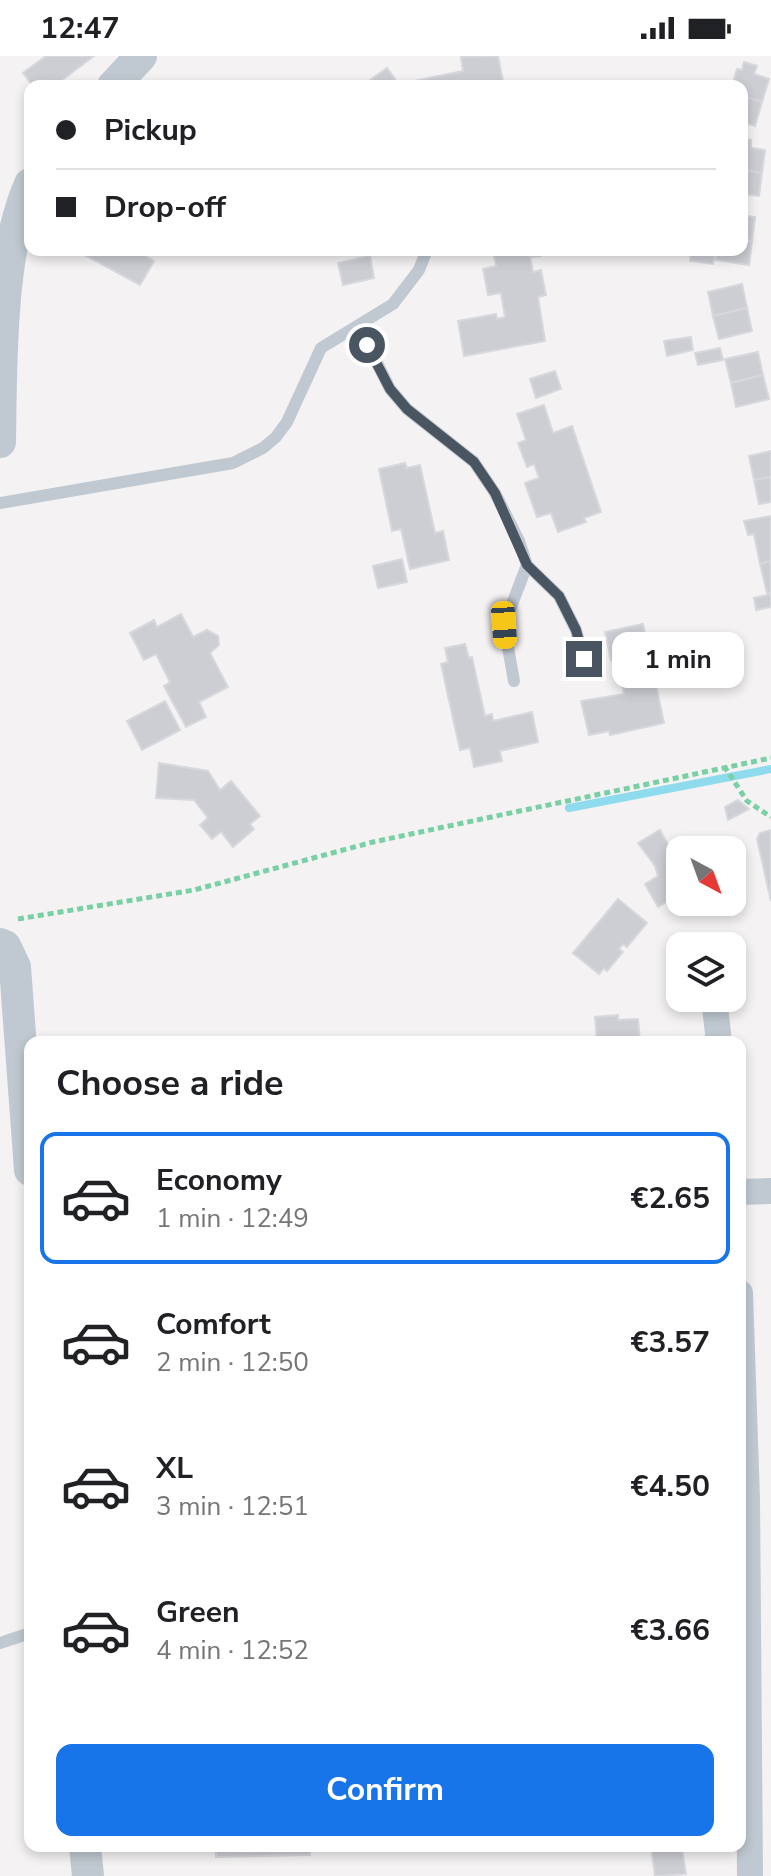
<!DOCTYPE html>
<html lang="en">
<head>
<meta charset="utf-8">
<style>
	:root { --surface:#fff; --page:#f6f6f6; --text:#202124; --muted:#757577; --line:#e0e0e0; --accent:#1774e9 }
	body { margin:0; font-family:"Nunito Sans",sans-serif; background:var(--page); color:var(--text); height:100vh; display:flex; flex-direction:column; font-size:30px; white-space:nowrap }
	* { box-sizing:border-box; margin:0 }
	p { font-size:26px; color:var(--muted) }
	.icon { flex:none; width:44px; height:44px; fill:none; stroke:currentColor; stroke-width:2; stroke-linecap:round; stroke-linejoin:round }
	.map { position:relative; flex:1; overflow:hidden }
	.drawer { position:absolute; left:24px; top:980px; width:722px; height:816px; display:flex; flex-direction:column; background:var(--surface); border-radius:16px; box-shadow:0 4px 12px #0003 }
	.drawer>* { flex:none }
	.hud { position:absolute; left:24px; top:24px; width:724px; height:176px; border-radius:16px; box-shadow:0 4px 12px #0003; display:grid; align-content:center; height:176px; padding:0 32px; background:var(--surface) }
	.needle { width:52px; rotate:139deg }
	.fabs { position:absolute; left:666px; top:780px; display:grid; gap:16px }
	.fabs a { display:grid; place-items:center; width:80px; height:80px; border-radius:16px; background:var(--surface); box-shadow:0 4px 12px #0003; font-size:40px }
	.end { position:absolute; width:36px; height:36px; margin:-18px; border:10px solid #495560; background:#fff; box-shadow:0 0 0 4px #fff }
	.from { border-radius:50% }
	.bubble { position:absolute; height:56px; border-radius:16px; background:var(--surface); box-shadow:0 4px 12px #0003; font-size:26px; font-weight:700; line-height:56px; text-align:center }
	.car { position:absolute; width:24px; height:48px; margin:-24px -12px; border-radius:10px; box-shadow:0 0 6px 2px #0007; background:linear-gradient(#f5c518 24%,#345 0 40%,#f5c518 0 76%,#345 0 86%,#f5c518 0) }
	.hud b { display:flex; align-items:center; gap:28px; height:76px; font-size:30px }
	.hud b+b { border-top:2px solid var(--line) }
	.hud i { width:20px; height:20px; background:var(--text) }
	ul { padding:0; list-style:none }
	li { display:flex; align-items:center; gap:24px; height:132px; margin:0 16px 12px; padding:0 16px; border:4px solid transparent; border-radius:16px }
	li div { flex:1 }
	li b { display:block; font-size:30px }
	li em { font-style:normal; font-weight:700 }
	li.on { border-color:var(--accent) }
	li>.icon { width:72px; height:72px; stroke-width:1.5 }
	h2 { padding:0 32px; font-size:36px; line-height:96px }
	.cta { display:flex; gap:16px; margin-top:auto; padding:16px 32px }
	.cta a { flex:1; height:92px; border-radius:16px; background:var(--accent); color:#fff; font-size:32px; font-weight:700; line-height:92px; text-align:center }
	.status { display:flex; justify-content:space-between; align-items:center; height:56px; padding:0 40px; background:var(--surface); direction:ltr }
	.status svg { height:22px; fill:currentColor }
	.map>svg:first-child { display:block }
	.lines { fill:none; stroke-linecap:round; stroke-linejoin:round }
	.stream { stroke:#8edbee; stroke-width:8 }
	.building { fill:#ccced4; stroke:#d6d8dd; stroke-width:2 }
	.path { stroke:#78d0a4; stroke-width:5; stroke-dasharray:6 4; stroke-linecap:butt }
	.service { stroke:#c0c9d1; stroke-width:12 }
	.minor { stroke:#c0c9d1; stroke-width:26 }
	.tertiary { stroke:#c0c9d1; stroke-width:32 }
	.route { stroke:#495560; stroke-width:10 }
</style>
</head>
<body>
<div class="status"><b>12:47</b><svg viewBox="0 0 49 12"><path d="M0 12V9h3v3zM5 12V6h3v6zM10 12V3h3v9zM15 12V0h3v12zM26 1h20v11H26zM47 4h2v5h-2z"/></svg></div>
<div class="map">
<svg width="771" height="1820" viewBox="0 0 771 1820">
	<rect width="100%" height="100%" fill="#f4f2f2"/>
	<g class="lines">
		<polyline class="stream" points="569,752 771,713"/>
	</g>
	<g class="building">
		<polygon points="46,0 94,0 54,30 33,30 23,17"/>
		<polygon points="498,0 504,30 404,30 404,27 463,15 461,1"/>
		<polygon points="744,6 757,10 754,18 769,23 762,46 742,40 742,30 732,30 737,13 742,14"/>
		<polygon points="387,12 400,30 362,30"/>
		<polygon points="742,40 762,46 755,70 742,66"/>
		<polygon points="742,83 751,84 751,92 765,94 762,117 742,114"/>
		<polygon points="742,114 762,117 759,140 742,138"/>
		<polygon points="742,159 755,161 752,185 742,184"/>
		<polygon points="742,184 752,185 749,209 716,204 717,194 742,194"/>
		<polygon points="85,194 135,194 154,205 140,229 83,198"/>
		<polygon points="493,194 539,194 540,200 530,201 533,216 541,214 546,239 538,241 545,285 464,300 458,265 496,258 497,263 505,261 501,237 488,239 483,213 496,210"/>
		<polygon points="691,194 715,197 713,208 690,205"/>
		<polygon points="370,200 374,222 343,229 338,207"/>
		<polygon points="742,228 747,252 713,260 708,236"/>
		<polygon points="747,252 752,275 719,283 713,260"/>
		<polygon points="691,281 693,294 667,300 664,285"/>
		<polygon points="720,292 723,304 698,309 695,297"/>
		<polygon points="758,296 763,319 731,327 725,303"/>
		<polygon points="555,315 561,333 536,342 530,323"/>
		<polygon points="763,319 769,343 736,351 731,327"/>
		<polygon points="544,349 553,377 572,370 601,456 584,462 586,466 558,476 551,457 537,461 525,427 539,422 534,408 527,411 518,387 526,384 517,358"/>
		<polygon points="771,395 771,421 754,424 749,400"/>
		<polygon points="405,407 407,412 420,409 435,477 443,475 449,504 410,513 401,473 392,475 379,413"/>
		<polygon points="771,421 771,446 759,448 754,424"/>
		<polygon points="771,460 771,505 760,508 754,478 748,479 744,465"/>
		<polygon points="402,503 407,526 378,532 373,510"/>
		<polygon points="771,505 771,536 767,537 760,508"/>
		<polygon points="771,538 771,551 756,554 754,542"/>
		<polygon points="181,558 193,581 207,574 218,580 219,589 210,597 228,631 199,646 206,661 186,671 164,630 170,626 156,598 144,604 130,577 154,564 157,571"/>
		<polygon points="643,568 664,667 610,679 609,675 589,679 581,645 624,638 616,603 611,604 605,576"/>
		<polygon points="465,588 469,602 472,601 485,660 492,658 493,665 532,656 538,686 500,695 502,705 474,711 470,692 460,694 441,608 448,606 445,592"/>
		<polygon points="165,645 180,674 142,694 127,665"/>
		<polygon points="159,707 208,715 220,734 231,725 260,760 250,768 254,773 233,791 221,776 212,783 200,769 208,762 194,744 156,742"/>
		<polygon points="738,744 749,753 728,764 725,751"/>
		<polygon points="660,774 674,799 680,796 680,845 675,848 672,843 658,851 645,828 658,820 655,810 638,787"/>
		<polygon points="771,774 771,845 757,783 760,777"/>
		<polygon points="618,843 647,867 627,891 623,888 619,893 623,896 607,915 604,912 599,918 573,897"/>
		<polygon points="618,959 618,964 638,963 640,986 597,986 595,961"/>
		<polygon points="216,1790 310,1790 310,1799 216,1801"/>
		<polygon points="651,1790 686,1790 682,1793 686,1818 655,1820"/>
	</g>
	<g class="lines">
		<g class="path">
			<polyline points="724,710 747,745 771,761"/>
			<polyline points="18,863 194,834 373,786 771,702"/>
		</g>
		<g class="service">
			<polyline points="359,271 390,333 407,353 474,406 495,437 519,485 527,509 504,569 514,625"/>
			<polyline points="0,447 233,407 263,392 276,381 287,366 321,292 393,248 419,214 427,194"/>
			<polyline points="527,509 559,540 576,574 584,603"/>
			<polyline points="0,1587 30,1577"/>
		</g>
		<g class="minor">
			<polyline points="714,942 719,986"/>
			<polyline points="740,1136 771,1135"/>
			<polyline points="740,1237 747,1443 750,1820"/>
		</g>
		<g class="tertiary">
			<polyline points="113,30 141,0"/>
			<path d="M0 386C1 308 0 194 30 128"/>
			<polyline points="0,888 5,890 15,911 30,1114"/>
			<polyline points="85,1790 88,1820"/>
		</g>
	</g>
	<g class="lines">
		<polyline class="route" points="367,289 390,333 407,353 474,406 495,437 527,509 559,540 576,574 584,603"/>
	</g>
</svg>
<div class="fabs">
<a><svg class="needle" viewBox="-14 -14 28 28"><path d="M0-13l5 13h-10z" fill="#e53935"/><path d="M0 13l5-13h-10z" fill="#757577"/></svg></a>
<a><svg class="icon" aria-label="layers" viewBox="0 0 24 24"><path d="M12 4l9 5-9 5-9-5zM3 14l9 5 9-5"/></svg></a>
</div>
<i class="end from" style="left:367px;top:289px"></i>
<i class="end" style="left:584px;top:603px"></i>
<div class="bubble" style="left:612px;top:576px;width:132px">1 min</div>
<i class="car" style="left:504px;top:569px;rotate:176deg"></i>
<div class="hud">
<b><i class="from"></i>Pickup</b>
<b><i></i>Drop-off</b>
</div>
<section class="drawer">
<h2>Choose a ride</h2>
<ul>
<li class="on"><svg class="icon" aria-label="car" viewBox="0 0 24 24"><path d="M5 17H2v-5l4-1 3-4h7l3 4 3 1v5h-3M9 17h6M6 11h13"/><circle cx="7" cy="17" r="2"/><circle cx="17" cy="17" r="2"/></svg><div><b>Economy</b><p>1 min · 12:49</p></div><em>€2.65</em></li>
<li><svg class="icon" aria-label="car" viewBox="0 0 24 24"><path d="M5 17H2v-5l4-1 3-4h7l3 4 3 1v5h-3M9 17h6M6 11h13"/><circle cx="7" cy="17" r="2"/><circle cx="17" cy="17" r="2"/></svg><div><b>Comfort</b><p>2 min · 12:50</p></div><em>€3.57</em></li>
<li><svg class="icon" aria-label="car" viewBox="0 0 24 24"><path d="M5 17H2v-5l4-1 3-4h7l3 4 3 1v5h-3M9 17h6M6 11h13"/><circle cx="7" cy="17" r="2"/><circle cx="17" cy="17" r="2"/></svg><div><b>XL</b><p>3 min · 12:51</p></div><em>€4.50</em></li>
<li><svg class="icon" aria-label="car" viewBox="0 0 24 24"><path d="M5 17H2v-5l4-1 3-4h7l3 4 3 1v5h-3M9 17h6M6 11h13"/><circle cx="7" cy="17" r="2"/><circle cx="17" cy="17" r="2"/></svg><div><b>Green</b><p>4 min · 12:52</p></div><em>€3.66</em></li>
</ul>
<div class="cta"><a>Confirm</a></div>
</section>
</div>
</body>
</html>
